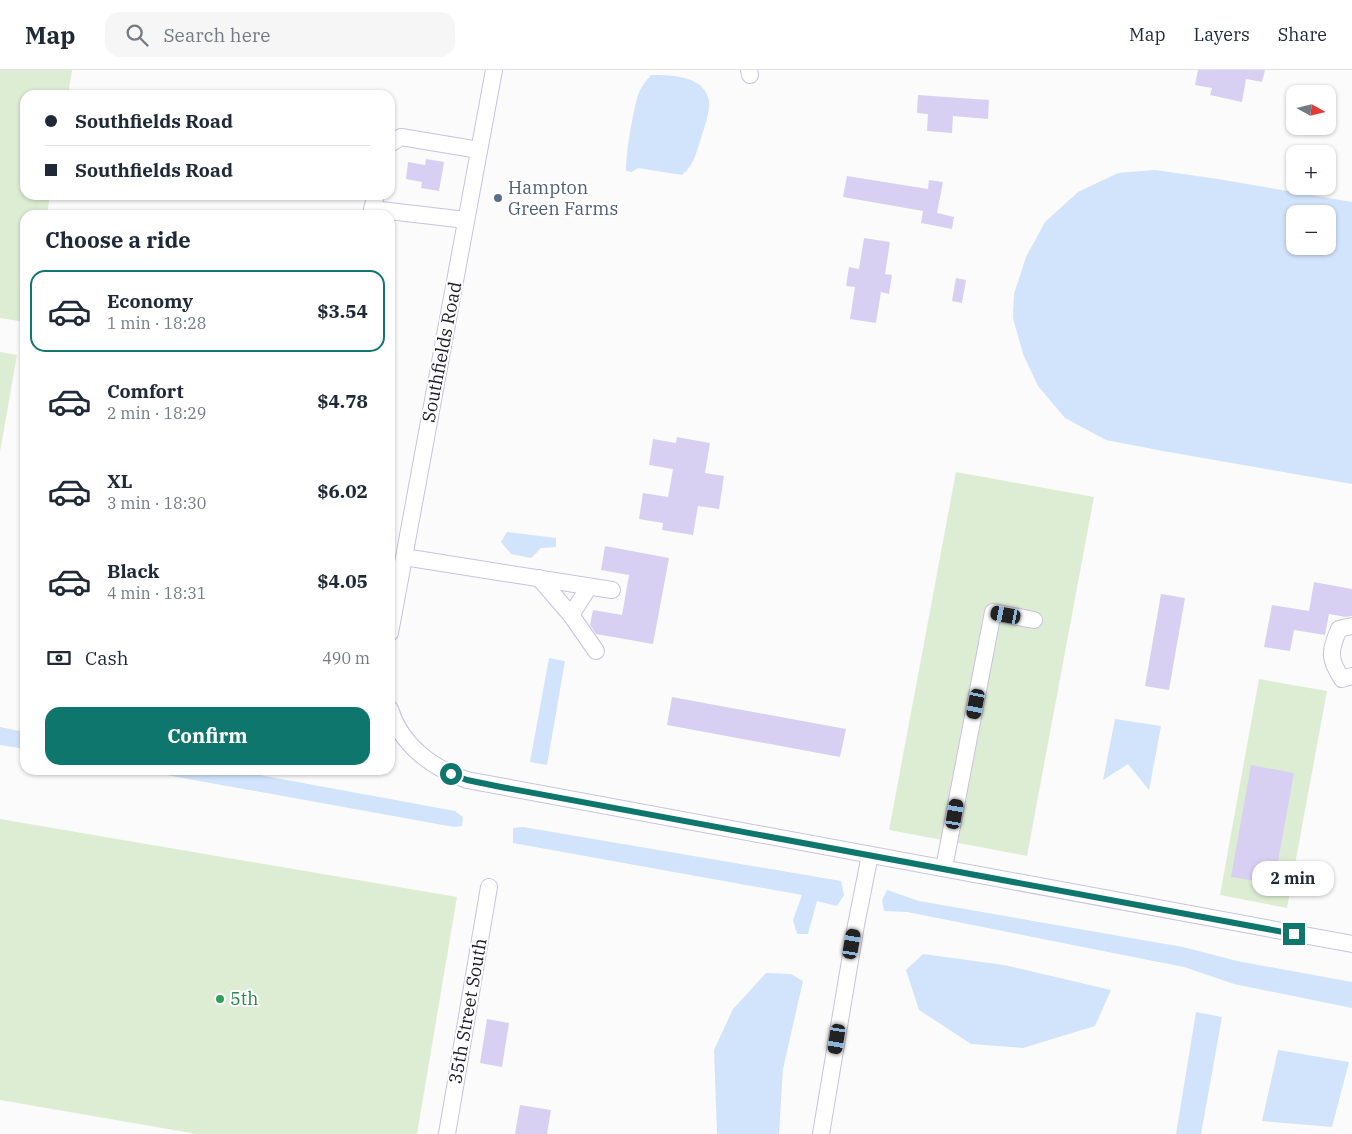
<!DOCTYPE html>
<html lang="en">
<head>
<meta charset="utf-8">
<style>
	:root { --surface:#fff; --page:#f6f6f7; --text:#1f2937; --muted:#747a83; --line:#e0e1e3; --accent:#0f766e }
	body { margin:0; font-family:"IBM Plex Serif",serif; background:var(--page); color:var(--text); height:100vh; display:flex; flex-direction:column; font-size:19px; white-space:nowrap }
	* { box-sizing:border-box; margin:0 }
	p { font-size:16px; color:var(--muted) }
	.icon { flex:none; width:28px; height:28px; fill:none; stroke:currentColor; stroke-width:2; stroke-linecap:round; stroke-linejoin:round }
	.map { position:relative; flex:1; overflow:hidden }
	.side { position:absolute; left:20px; top:140px; width:375px; height:565px; display:flex; flex-direction:column; background:var(--surface); border-radius:15px; box-shadow:0 1px 4px #0004 }
	.side>* { flex:none }
	.banner { position:absolute; left:20px; top:20px; width:375px; height:110px; border-radius:15px; box-shadow:0 1px 4px #0004; display:grid; align-content:center; height:110px; padding:0 25px; background:var(--surface) }
	.needle { width:32px; rotate:98deg }
	.tools { position:absolute; left:1286px; top:15px; display:grid; gap:10px }
	.tools a { display:grid; place-items:center; width:50px; height:50px; border-radius:10px; background:var(--surface); box-shadow:0 1px 4px #0004; font-size:25px }
	.end { position:absolute; width:22px; height:22px; margin:-11px; border:6px solid #0f766e; background:#fff; box-shadow:0 0 0 2px #fff }
	.from { border-radius:50% }
	.bubble { position:absolute; height:35px; border-radius:15px; background:var(--surface); box-shadow:0 1px 4px #0004; font-size:16px; font-weight:800; line-height:35px; text-align:center }
	.car { position:absolute; width:15px; height:30px; margin:-15px -8px; border-radius:6px; box-shadow:0 0 4px 1px #0007; background:linear-gradient(#222 24%,#8ab4d8 0 40%,#222 0 76%,#8ab4d8 0 86%,#222 0) }
	.banner b { display:flex; align-items:center; gap:18px; height:48px; font-size:19px }
	.banner b+b { border-top:1px solid var(--line) }
	.banner i { width:12px; height:12px; background:var(--text) }
	ul { padding:0; list-style:none }
	li { display:flex; align-items:center; gap:15px; height:82px; margin:0 10px 8px; padding:0 15px; border:2px solid transparent; border-radius:15px }
	li div { flex:1 }
	li b { display:block; font-size:19px }
	li em { font-style:normal; font-weight:800 }
	li.on { border-color:var(--accent) }
	li>.icon { width:45px; height:45px; stroke-width:1.5 }
	h2 { padding:0 25px; font-size:22px; line-height:60px }
	.pay { display:flex; align-items:center; gap:12px; height:55px; padding:0 25px; font-size:19px }
	.pay p { margin-inline-start:auto }
	.primary-button { display:flex; gap:10px; margin-top:auto; padding:10px 25px }
	.primary-button a { flex:1; height:58px; border-radius:15px; background:var(--accent); color:#fff; font-size:20px; font-weight:800; line-height:58px; text-align:center }
	header { display:flex; align-items:center; gap:30px; box-sizing:border-box; height:70px; padding:0 25px; background:var(--surface); border-bottom:1px solid var(--line) }
	header strong { font-size:24px }
	nav { display:flex; gap:28px; margin-inline-start:auto; font-size:18px }
	.search { width:350px; height:45px; background:var(--page); display:flex; align-items:center; gap:12px; box-sizing:border-box; padding:0 18px; border-radius:15px; color:var(--muted); font-size:19px }
	.map>svg:first-child { display:block }
	.green { fill:#ddedd3 }
	.water { fill:#d1e4fc; fill-rule:evenodd }
	.building { fill:#d8d0f3 }
	.lines { fill:none; stroke-linecap:round; stroke-linejoin:round }
	.minor-casing { stroke:#c9c1e0; stroke-width:18 }
	.minor { stroke:#fff; stroke-width:16 }
	.route { stroke:#0f766e; stroke-width:6 }
	.service-dot { fill:#5c6f8a; stroke:#fff; stroke-width:2 }
	.leisure-dot { fill:#2e9e5b; stroke:#fff; stroke-width:2 }
	.labels { text-anchor:middle; stroke-width:4; stroke-linejoin:round; paint-order:stroke }
	.service-label { font-size:18px; fill:#4e5e75; stroke:#fff; text-anchor:start }
	.street-label { font-size:18px; fill:#1d1a25; stroke:#fff }
	.leisure-label { font-size:18px; fill:#27864d; stroke:#fff; text-anchor:start }
</style>
</head>
<body>
<header>
<strong>Map</strong>
<div class="search"><svg class="icon" aria-label="search" viewBox="0 0 24 24"><circle cx="10" cy="10" r="6"/><path d="M15 15l6 6"/></svg>Search here</div>
<nav><a>Map</a><a>Layers</a><a>Share</a></nav>
</header>
<div class="map">
<svg width="1352" height="1064" viewBox="0 0 1352 1064">
	<rect width="100%" height="100%" fill="#fbfbfb"/>
	<g class="green">
		<polygon points="0,0 72,0 68,25 25,25 25,125 50,125 47,145 25,145 25,252 0,248"/>
		<polygon points="0,282 17,285 0,382"/>
		<polygon points="956,402 1094,427 1027,786 889,760"/>
		<polygon points="1259,609 1327,621 1287,838 1220,825"/>
		<polygon points="0,749 457,827 417,1064 197,1064 0,1030"/>
	</g>
	<g class="water">
		<path d="M651 5C669 5 701 5 708 27 712 38 705 54 702 65 697 80 695 94 682 105L638 98 632 102 626 101C626 83 632 47 637 29 639 20 644 13 651 5Z"/>
		<path d="M1155 100 1218 109 1352 132V414L1163 381 1106 370 1065 348 1038 316 1023 284 1013 248 1014 224 1026 187 1045 152 1078 122 1118 103ZM1295 144H1328V176H1295Z"/>
		<polygon points="507,462 556,468 556,477 541,478 531,488 511,484 501,472"/>
		<polygon points="549,588 565,591 547,695 530,692"/>
		<polygon points="1115,649 1161,656 1149,720 1128,694 1103,710"/>
		<polygon points="0,657 25,662 25,679 0,675"/>
		<polygon points="139,700 233,700 455,741 463,747 462,756 454,757"/>
		<polygon points="523,757 841,811 844,825 837,836 817,831 808,864 797,864 793,850 802,825 513,773 513,758"/>
		<polygon points="887,820 919,831 1183,877 1237,891 1352,912 1352,938 1234,914 1184,897 907,842 884,841 882,830"/>
		<polygon points="923,884 1004,895 1111,920 1095,956 1023,978 971,974 919,940 906,900"/>
		<polygon points="766,903 791,904 803,911 783,999 779,1064 717,1064 714,980 733,939"/>
		<polygon points="1196,942 1222,947 1201,1064 1176,1064"/>
		<polygon points="1278,980 1349,992 1332,1057 1262,1051"/>
	</g>
	<g class="building">
		<polygon points="1198,0 1265,0 1262,12 1246,9 1242,32 1210,25 1212,18 1195,15"/>
		<polygon points="918,25 989,30 988,49 953,46 952,63 927,61 928,44 917,43"/>
		<polygon points="426,89 444,92 439,121 421,118 422,112 406,109 408,92 425,95"/>
		<polygon points="847,106 928,119 929,110 943,112 937,143 954,147 952,159 921,153 923,141 843,127"/>
		<polygon points="864,168 890,172 885,204 892,205 889,224 881,222 876,253 850,249 855,217 846,216 849,197 859,199"/>
		<polygon points="956,208 966,210 962,233 952,231"/>
		<polygon points="677,367 710,373 705,403 724,406 719,439 698,436 693,465 662,460 663,453 639,449 643,423 668,427 673,399 649,395 653,369 676,373"/>
		<polygon points="605,476 669,488 653,574 596,564 590,555 593,540 622,545 629,505 601,500"/>
		<polygon points="1314,512 1352,519 1352,546 1346,547 1329,544 1325,565 1294,560 1290,581 1264,577 1272,535 1309,541"/>
		<polygon points="1161,524 1185,528 1169,620 1145,616"/>
		<polygon points="672,627 846,659 840,687 667,655"/>
		<polygon points="1251,695 1294,703 1274,814 1231,807"/>
		<polygon points="487,949 509,953 502,997 480,993"/>
		<polygon points="520,1035 551,1040 547,1064 515,1064"/>
	</g>
	<g class="lines">
		<defs>
			<g id="minor">
				<polyline points="749,0 750,5"/>
				<polyline points="390,74 401,67 479,80"/>
				<polyline points="376,125 372,139 466,150"/>
				<polyline points="404,487 612,520"/>
				<polyline points="539,508 571,545 596,581"/>
				<polyline points="571,545 589,517"/>
				<path d="M1352 556 1339 559C1329 582 1329 589 1342 609L1352 606"/>
				<polyline points="390,563 494,0"/>
				<path d="M390 639C401 675 432 698 467 710L1352 874"/>
				<polyline points="944,798 993,542 1034,550"/>
				<polyline points="447,1064 489,817"/>
				<polyline points="821,1064 856,855 870,785"/>
			</g>
		</defs>
		<use href="#minor" class="minor-casing"/>
		<use href="#minor" class="minor"/>
	</g>
	<g class="lines">
		<polyline class="route" points="451,704 467,710 501,717 1294,864"/>
	</g>
	<circle class="service-dot" cx="498" cy="128" r="5"/>
	<circle class="leisure-dot" cx="220" cy="929" r="5"/>
	<g class="labels">
		<g class="service-label">
			<text x="508" y="124">Hampton<tspan x="508" dy="21">Green Farms</tspan></text>
		</g>
		<g class="street-label">
			<text transform="translate(442 282) rotate(-79)" y="6">Southfields Road</text>
			<text transform="translate(468 941) rotate(-80)" y="6">35th Street South</text>
		</g>
		<g class="leisure-label">
			<text x="230" y="935">5th</text>
		</g>
	</g>
</svg>
<div class="tools">
<a><svg class="needle" viewBox="-14 -14 28 28"><path d="M0-13l5 13h-10z" fill="#e53935"/><path d="M0 13l5-13h-10z" fill="#747a83"/></svg></a>
<a>+</a>
<a>−</a>
</div>
<i class="end from" style="left:451px;top:704px"></i>
<i class="end" style="left:1294px;top:864px"></i>
<div class="bubble" style="left:1252px;top:791px;width:82px">2 min</div>
<i class="car" style="left:1006px;top:545px;rotate:281deg"></i>
<i class="car" style="left:976px;top:634px;rotate:191deg"></i>
<i class="car" style="left:955px;top:744px;rotate:10deg"></i>
<i class="car" style="left:852px;top:874px;rotate:10deg"></i>
<i class="car" style="left:837px;top:969px;rotate:189deg"></i>
<div class="banner">
<b><i class="from"></i>Southfields Road</b>
<b><i></i>Southfields Road</b>
</div>
<section class="side">
<h2>Choose a ride</h2>
<ul>
<li class="on"><svg class="icon" aria-label="car" viewBox="0 0 24 24"><path d="M5 17H2v-5l4-1 3-4h7l3 4 3 1v5h-3M9 17h6M6 11h13"/><circle cx="7" cy="17" r="2"/><circle cx="17" cy="17" r="2"/></svg><div><b>Economy</b><p>1 min · 18:28</p></div><em>$3.54</em></li>
<li><svg class="icon" aria-label="car" viewBox="0 0 24 24"><path d="M5 17H2v-5l4-1 3-4h7l3 4 3 1v5h-3M9 17h6M6 11h13"/><circle cx="7" cy="17" r="2"/><circle cx="17" cy="17" r="2"/></svg><div><b>Comfort</b><p>2 min · 18:29</p></div><em>$4.78</em></li>
<li><svg class="icon" aria-label="car" viewBox="0 0 24 24"><path d="M5 17H2v-5l4-1 3-4h7l3 4 3 1v5h-3M9 17h6M6 11h13"/><circle cx="7" cy="17" r="2"/><circle cx="17" cy="17" r="2"/></svg><div><b>XL</b><p>3 min · 18:30</p></div><em>$6.02</em></li>
<li><svg class="icon" aria-label="car" viewBox="0 0 24 24"><path d="M5 17H2v-5l4-1 3-4h7l3 4 3 1v5h-3M9 17h6M6 11h13"/><circle cx="7" cy="17" r="2"/><circle cx="17" cy="17" r="2"/></svg><div><b>Black</b><p>4 min · 18:31</p></div><em>$4.05</em></li>
</ul>
<div class="pay"><svg class="icon" aria-label="cash" viewBox="0 0 24 24"><path d="M3 7h18v10H3z"/><circle cx="12" cy="12" r="2"/></svg>Cash<p>490 m</p></div>
<div class="primary-button"><a>Confirm</a></div>
</section>
</div>
</body>
</html>
